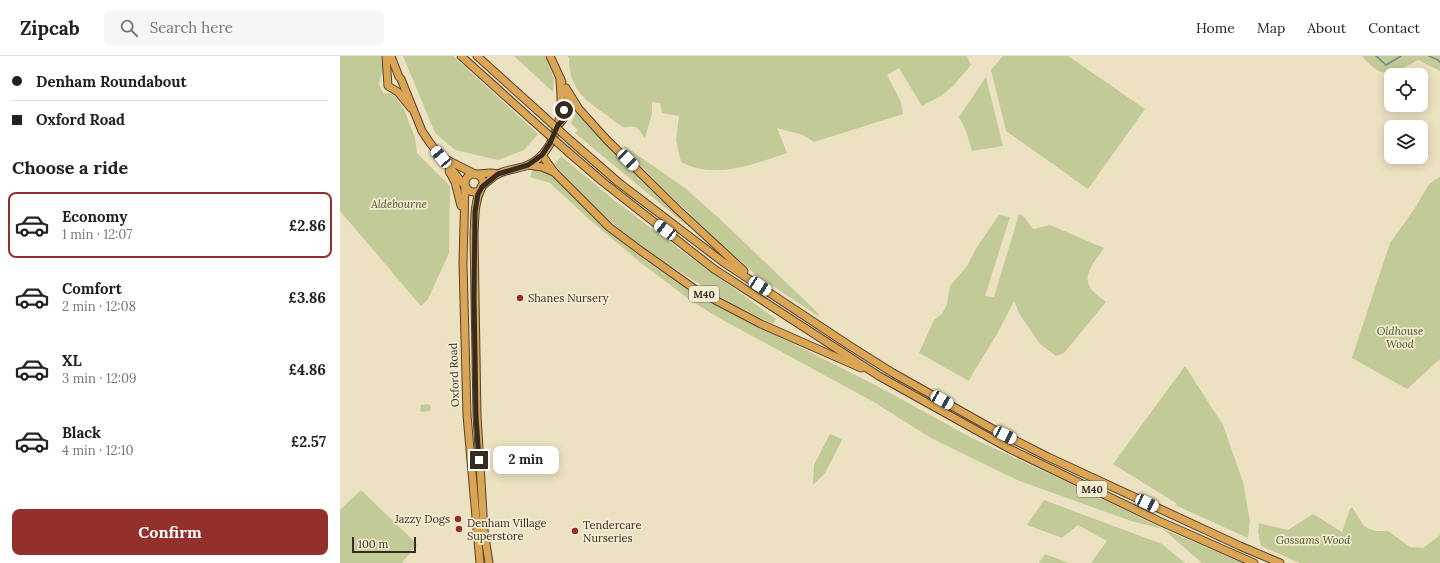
<!DOCTYPE html>
<html lang="en">
<head>
<meta charset="utf-8">
<style>
	:root { --surface:#fff; --page:#f6f6f6; --text:#202124; --muted:#757577; --line:#e0e0e0; --accent:#93302c }
	body { margin:0; font-family:Lora,serif; background:var(--page); color:var(--text); height:100vh; display:flex; flex-direction:column; font-size:15px; white-space:nowrap }
	* { box-sizing:border-box; margin:0 }
	p { font-size:13px; color:var(--muted) }
	.icon { flex:none; width:22px; height:22px; fill:none; stroke:currentColor; stroke-width:2; stroke-linecap:round; stroke-linejoin:round }
	.map { position:relative; flex:1; overflow:hidden }
	.sheet { display:flex; flex-direction:column; background:var(--surface); width:340px }
	.sheet>* { flex:none }
	.guide { display:grid; align-content:center; height:88px; padding:0 12px; background:var(--surface) }
	.buttons { position:absolute; left:1044px; top:12px; display:grid; gap:8px }
	.buttons a { display:grid; place-items:center; width:44px; height:44px; border-radius:8px; background:var(--surface); box-shadow:0 2px 10px #0003; font-size:20px }
	.scale { position:absolute; left:12px; bottom:10px; width:64px; box-sizing:border-box; padding-left:4px; border:2px solid #362b1e; border-top:0; font-size:11px; line-height:14px; white-space:nowrap; color:#362b1e; -webkit-text-stroke:3px #f4ecd2; paint-order:stroke }
	.end { position:absolute; width:18px; height:18px; margin:-9px; border:5px solid #362b1e; background:#fff; box-shadow:0 0 0 2px #fff }
	.from { border-radius:50% }
	.bubble { position:absolute; height:28px; border-radius:8px; background:var(--surface); box-shadow:0 2px 10px #0003; font-size:13px; font-weight:700; line-height:28px; text-align:center }
	.car { position:absolute; width:12px; height:24px; margin:-12px -6px; border-radius:5px; box-shadow:0 0 3px 1px #0007; background:linear-gradient(#fff 24%,#345 0 40%,#fff 0 76%,#345 0 86%,#fff 0) }
	.guide b { display:flex; align-items:center; gap:14px; height:38px; font-size:15px }
	.guide b+b { border-top:1px solid var(--line) }
	.guide i { width:10px; height:10px; background:var(--text) }
	ul { padding:0; list-style:none }
	li { display:flex; align-items:center; gap:12px; height:66px; margin:0 8px 6px; padding:0 4px; border:2px solid transparent; border-radius:8px }
	li div { flex:1 }
	li b { display:block; font-size:15px }
	li em { font-style:normal; font-weight:700 }
	li.on { border-color:var(--accent) }
	li>.icon { width:36px; height:36px; stroke-width:1.5 }
	h2 { padding:0 12px; font-size:18px; line-height:48px }
	.cta { display:flex; gap:8px; margin-top:auto; padding:8px 12px }
	.cta a { flex:1; height:46px; border-radius:8px; background:var(--accent); color:#fff; font-size:16px; font-weight:700; line-height:46px; text-align:center }
	header { display:flex; align-items:center; gap:24px; box-sizing:border-box; height:56px; padding:0 20px; background:var(--surface); border-bottom:1px solid var(--line) }
	header strong { font-size:19px }
	nav { display:flex; gap:22px; margin-inline-start:auto; font-size:14px }
	.search { width:280px; height:36px; background:var(--page); display:flex; align-items:center; gap:10px; box-sizing:border-box; padding:0 14px; border-radius:8px; color:var(--muted); font-size:15px }
	main { display:flex; flex:1; min-height:0 }
	.map>svg:first-child { display:block }
	.green { fill:#c2ca97 }
	.lines { fill:none; stroke-linecap:round; stroke-linejoin:round }
	.stream { stroke:#6c8d86; stroke-width:1.5 }
	.highway-casing { stroke:#54412e; stroke-width:9 }
	.highway { stroke:#daa655; stroke-width:7 }
	.highway-bridge-casing { stroke:#54412e; stroke-width:9; stroke-linecap:butt }
	.highway-bridge { stroke:#daa655; stroke-width:7 }
	.route { stroke:#362b1e; stroke-width:5 }
	.poi-dot { fill:#93302c; stroke:#f4ecd2; stroke-width:1.5 }
	.labels { text-anchor:middle; stroke-width:3.5; stroke-linejoin:round; paint-order:stroke }
	.shield { fill:#f4ecd2; stroke:#6f6554; stroke-width:1 }
	.shield-label { font-size:10px; font-weight:bold; fill:#362b1e }
	.park-label { font-size:11px; font-style:italic; fill:#445225; stroke:#f4ecd2 }
	.poi-label { font-size:11px; fill:#362b1e; stroke:#f4ecd2; text-anchor:start }
	.street-label { font-size:11px; fill:#362b1e; stroke:#f4ecd2 }
</style>
</head>
<body>
<header>
<strong>Zipcab</strong>
<div class="search"><svg class="icon" aria-label="search" viewBox="0 0 24 24"><circle cx="10" cy="10" r="6"/><path d="M15 15l6 6"/></svg>Search here</div>
<nav><a>Home</a><a>Map</a><a>About</a><a>Contact</a></nav>
</header>
<main>
<section class="sheet">
<div class="guide">
<b><i class="from"></i>Denham Roundabout</b>
<b><i></i>Oxford Road</b>
</div>
<h2>Choose a ride</h2>
<ul>
<li class="on"><svg class="icon" aria-label="car" viewBox="0 0 24 24"><path d="M5 17H2v-5l4-1 3-4h7l3 4 3 1v5h-3M9 17h6M6 11h13"/><circle cx="7" cy="17" r="2"/><circle cx="17" cy="17" r="2"/></svg><div><b>Economy</b><p>1 min · 12:07</p></div><em>£2.86</em></li>
<li><svg class="icon" aria-label="car" viewBox="0 0 24 24"><path d="M5 17H2v-5l4-1 3-4h7l3 4 3 1v5h-3M9 17h6M6 11h13"/><circle cx="7" cy="17" r="2"/><circle cx="17" cy="17" r="2"/></svg><div><b>Comfort</b><p>2 min · 12:08</p></div><em>£3.86</em></li>
<li><svg class="icon" aria-label="car" viewBox="0 0 24 24"><path d="M5 17H2v-5l4-1 3-4h7l3 4 3 1v5h-3M9 17h6M6 11h13"/><circle cx="7" cy="17" r="2"/><circle cx="17" cy="17" r="2"/></svg><div><b>XL</b><p>3 min · 12:09</p></div><em>£4.86</em></li>
<li><svg class="icon" aria-label="car" viewBox="0 0 24 24"><path d="M5 17H2v-5l4-1 3-4h7l3 4 3 1v5h-3M9 17h6M6 11h13"/><circle cx="7" cy="17" r="2"/><circle cx="17" cy="17" r="2"/></svg><div><b>Black</b><p>4 min · 12:10</p></div><em>£2.57</em></li>
</ul>
<div class="cta"><a>Confirm</a></div>
</section>
<div class="map">
<svg width="1100" height="507" viewBox="0 0 1100 507">
	<rect width="100%" height="100%" fill="#ece2c2"/>
	<g class="green">
		<polygon points="0,0 41,0 44,9 39,28 43,37 53,38 57,43 64,53 75,82 77,97 110,130 109,197 88,243 81,250 0,155"/>
		<polygon points="63,0 113,0 198,78 184,94 158,104 115,94 95,77"/>
		<polygon points="174,0 205,0 214,22 213,36"/>
		<path d="M227 0H627L631 9 614 29 601 40 582 50 559 12 547 19 561 46 563 58 474 86 463 79 437 72 447 97C414 108 375 124 341 106L336 84 339 60 322 57 320 47 312 46V58L305 82C301 79 301 73 295 71 292 70 287 72 283 71 278 68 273 64 268 60 244 44 229 32 229 2Z"/>
		<polygon points="663,0 728,0 805,53 748,133 666,75 651,14"/>
		<path d="M1022 0H1100V15L1078 4C1052 18 1044 26 1022 0Z"/>
		<polygon points="646,21 663,90 632,95 626,75 619,61"/>
		<polygon points="236,56 251,72 348,167 346,169 235,77 238,74 231,67"/>
		<polygon points="282,88 346,133 382,165 479,258 478,260 415,218 374,182 299,108"/>
		<polygon points="221,100 274,144 339,193 436,263 433,268 385,244 300,191 259,155 214,109"/>
		<polygon points="193,113 210,118 264,170 304,204 353,237 541,332 632,382 755,439 823,473 903,507 862,507 823,473 791,465 677,424 591,382 532,345 379,262 350,244 301,207 251,165 210,127 190,121"/>
		<polygon points="1100,121 1100,303 1067,333 1012,302 1050,187 1075,152 1089,128"/>
		<path d="M679 158C689 162 686 168 694 173L710 169 764 192C756 204 741 219 751 233 755 238 761 242 766 246L724 297 716 300 700 288 680 259 674 245 657 278 633 317 629 325 579 297 594 264 602 258 607 248 610 230 627 210 637 191 659 159 670 161 645 240 654 241Z"/>
		<polygon points="845,310 883,369 903,426 910,465 908,482 837,450 836,447 773,408"/>
		<polygon points="89,348 91,351 90,355 82,356 80,355 81,349"/>
		<polygon points="490,378 502,383 503,382 485,417 473,429 474,409"/>
		<polygon points="21,434 77,488 62,507 0,507 0,454"/>
		<polygon points="704,444 822,488 845,507 751,507 767,485 738,469 722,482 687,469"/>
		<polygon points="1012,451 1024,470 1029,473 1036,475 1048,475 1070,491 1083,492 1100,479 1100,507 960,507 921,490 918,476 919,467 948,474 973,458 1002,476 1010,453"/>
		<polygon points="705,498 729,507 699,507"/>
	</g>
	<g class="lines">
		<g class="stream">
			<polyline points="1036,0 1046,9 1061,0"/>
			<polyline points="1089,0 1098,4 1100,6"/>
		</g>
		<defs>
			<g id="highway">
				<polyline points="46,0 48,30 58,36 71,52"/>
				<polyline points="51,0 59,21"/>
				<polyline points="121,0 192,64"/>
				<polyline points="137,0 198,55"/>
				<polyline points="210,0 222,26"/>
				<polyline points="61,23 82,75 90,87 125,130"/>
				<polyline points="226,32 239,53 267,84 338,154 404,215"/>
				<path d="M218 69C230 57 230 51 227 35"/>
				<polyline points="231,85 278,126 383,206 510,290 553,317 651,372 708,401 900,490 940,507"/>
				<polyline points="227,95 263,126 374,213 539,320 670,393 819,465 914,507"/>
				<polyline points="202,99 214,116 269,171 301,195 356,234 421,268 521,312"/>
				<polyline points="105,103 135,118"/>
				<polyline points="188,109 202,111 214,116"/>
				<polyline points="109,115 115,126 121,150"/>
				<circle cx="134" cy="127" r="9"/>
				<polyline points="137,118 151,117 158,118"/>
				<polyline points="125,130 123,207 127,359 140,507"/>
				<path d="M141 131C147 127 152 121 158 118 167 113 179 113 188 109 212 98 222 66 221 41 221 35 220 29 220 22"/>
				<path d="M141 133C134 147 135 163 134 178L137 360 144 474 149 507"/>
			</g>
		</defs>
		<use href="#highway" class="highway-casing"/>
		<use href="#highway" class="highway"/>
		<defs>
			<g id="highway-bridge">
				<polyline points="198,55 231,85"/>
				<polyline points="192,64 227,95"/>
			</g>
		</defs>
		<use href="#highway-bridge" class="highway-bridge-casing"/>
		<use href="#highway-bridge" class="highway-bridge"/>
	</g>
	<g class="lines">
		<polyline class="route" points="139,404 136,360 134,242 135,156 138,138 142,131 158,118 188,109 202,99 210,87 218,69 224,63 229,51 224,54"/>
	</g>
	<g class="poi-dot">
		<circle cx="180" cy="242" r="4"/>
		<circle cx="118" cy="463" r="4"/>
		<circle cx="119" cy="473" r="4"/>
		<circle cx="235" cy="475" r="4"/>
	</g>
	<g class="labels">
		<g class="shield">
			<rect x="349" y="230" width="30" height="16" rx="3"/>
			<rect x="737" y="425" width="30" height="16" rx="3"/>
		</g>
		<g class="shield-label">
			<text x="364" y="242">M40</text>
			<text x="752" y="437">M40</text>
		</g>
		<g class="park-label">
			<text x="59" y="152">Aldebourne</text>
			<text x="1060" y="279">Oldhouse<tspan x="1060" dy="13">Wood</tspan></text>
			<text x="973" y="488">Gossams Wood</text>
		</g>
		<g class="poi-label">
			<text x="188" y="246">Shanes Nursery</text>
			<text x="110" y="467" text-anchor="end">Jazzy Dogs</text>
			<text x="127" y="471">Denham Village<tspan x="127" dy="13">Superstore</tspan></text>
			<text x="243" y="473">Tendercare<tspan x="243" dy="13">Nurseries</tspan></text>
		</g>
		<g class="street-label">
			<text transform="translate(114 319) rotate(-92)" y="4">Oxford Road</text>
		</g>
	</g>
</svg>
<div class="buttons">
<a><svg class="icon" aria-label="locate" viewBox="0 0 24 24"><circle cx="12" cy="12" r="6"/><path d="M12 2v4M12 18v4M2 12h4M18 12h4"/></svg></a>
<a><svg class="icon" aria-label="layers" viewBox="0 0 24 24"><path d="M12 4l9 5-9 5-9-5zM3 14l9 5 9-5"/></svg></a>
</div>
<div class="scale">100 m</div>
<i class="end from" style="left:224px;top:54px"></i>
<i class="end" style="left:139px;top:404px"></i>
<div class="bubble" style="left:153px;top:390px;width:66px">2 min</div>
<i class="car" style="left:101px;top:101px;rotate:320deg"></i>
<i class="car" style="left:288px;top:104px;rotate:135deg"></i>
<i class="car" style="left:325px;top:174px;rotate:308deg"></i>
<i class="car" style="left:420px;top:230px;rotate:123deg"></i>
<i class="car" style="left:602px;top:344px;rotate:120deg"></i>
<i class="car" style="left:665px;top:379px;rotate:117deg"></i>
<i class="car" style="left:807px;top:447px;rotate:115deg"></i>
</div>
</main>
</body>
</html>
